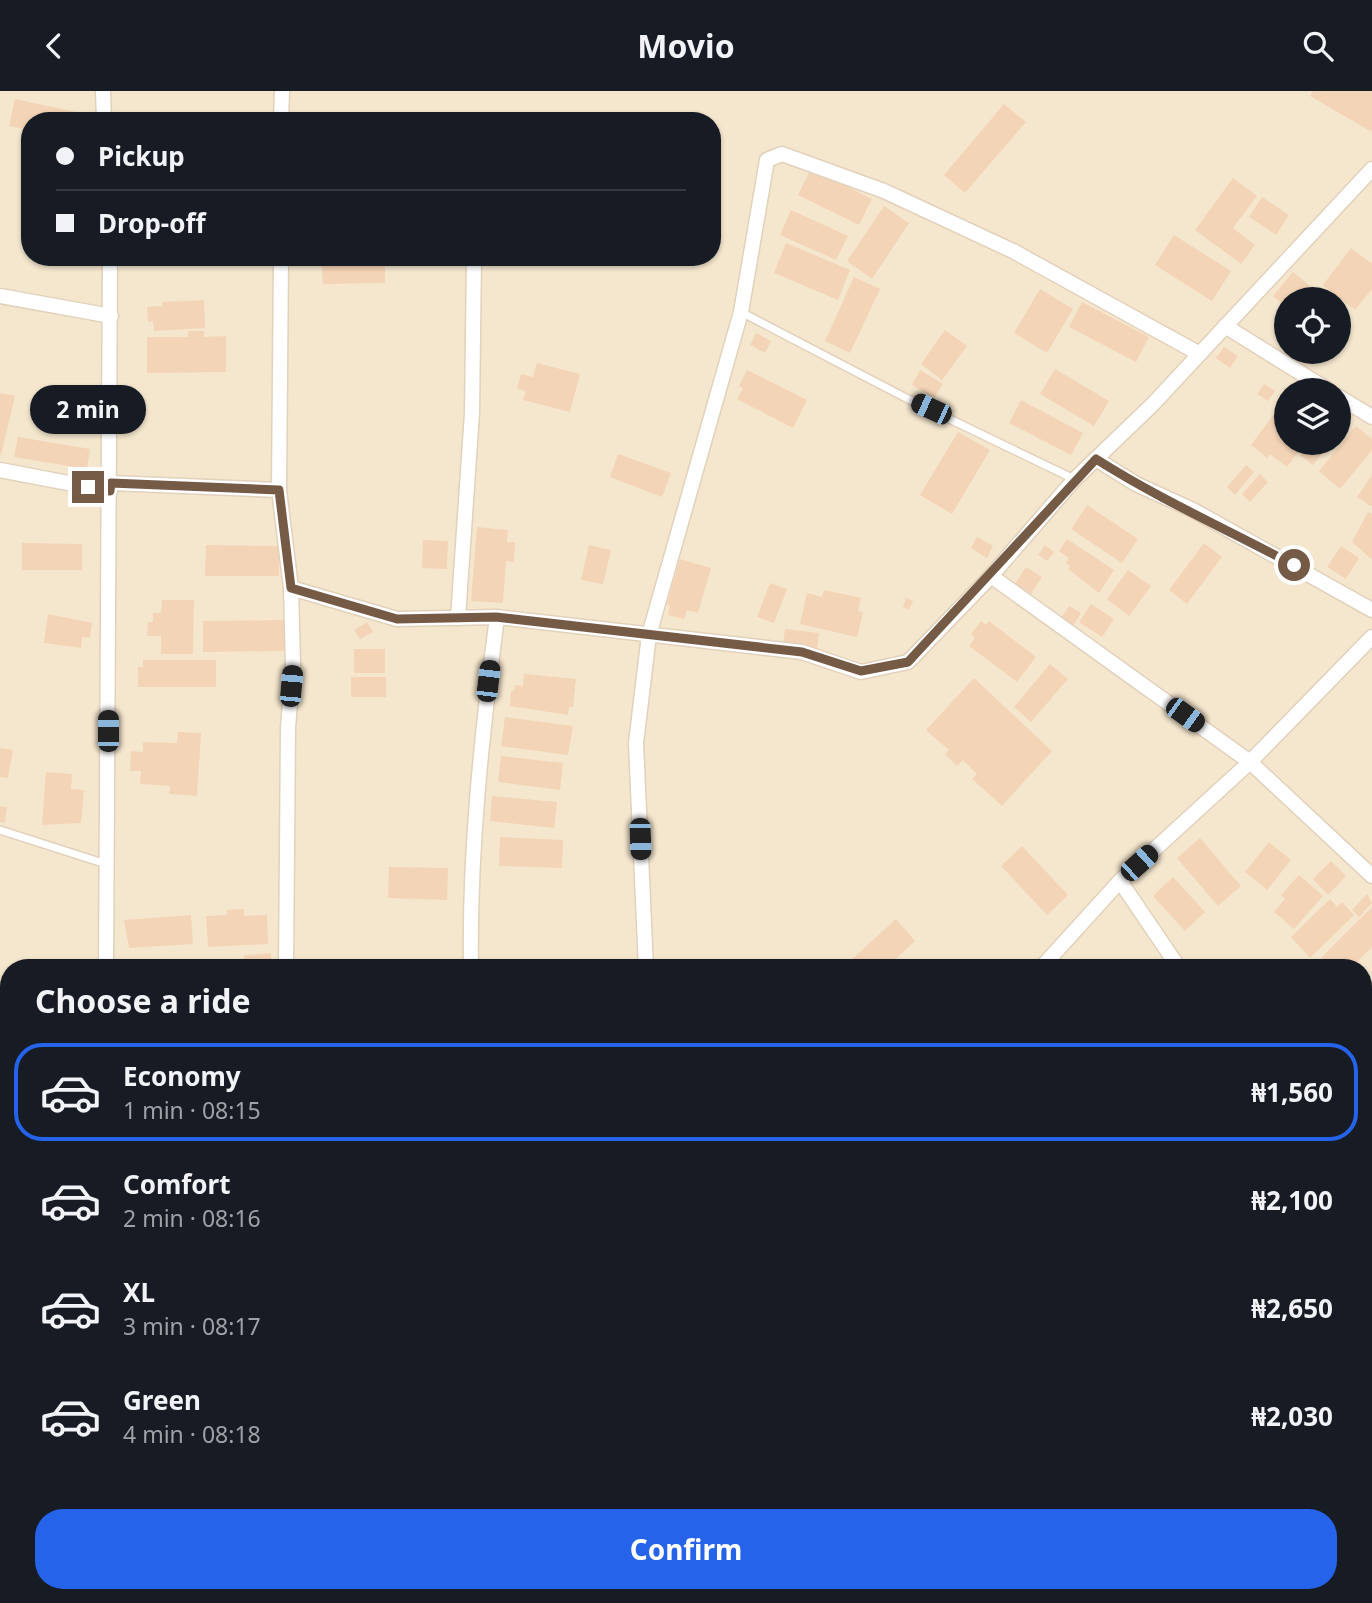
<!DOCTYPE html>
<html lang="en">
<head>
<meta charset="utf-8">
<style>
	:root { --surface:#171b24; --page:#20242c; --text:#f1f3f6; --muted:#9ea1a6; --line:#363941; --accent:#2563eb }
	body { margin:0; font-family:"Noto Sans",sans-serif; background:var(--page); color:var(--text); height:100vh; display:flex; flex-direction:column; font-size:26px; white-space:nowrap }
	* { box-sizing:border-box; margin:0 }
	p { font-size:23px; color:var(--muted) }
	.icon { flex:none; width:38px; height:38px; fill:none; stroke:currentColor; stroke-width:2; stroke-linecap:round; stroke-linejoin:round }
	.map { position:relative; flex:1; overflow:hidden }
	.side { position:absolute; left:0px; top:868px; width:1372px; height:644px; display:flex; flex-direction:column; background:var(--surface); border-radius:28px 28px 0 0; box-shadow:0 2px 5px #0004 }
	.side>* { flex:none }
	.guide { position:absolute; left:21px; top:21px; width:700px; height:154px; border-radius:28px; box-shadow:0 2px 5px #0004; display:grid; align-content:center; height:154px; padding:0 35px; background:var(--surface) }
	.fabs { position:absolute; left:1274px; top:196px; display:grid; gap:14px }
	.fabs a { display:grid; place-items:center; width:77px; height:77px; border-radius:50%; background:var(--surface); box-shadow:0 2px 5px #0004; font-size:35px }
	.end { position:absolute; width:32px; height:32px; margin:-16px; border:9px solid #755b46; background:#fff; box-shadow:0 0 0 4px #fff }
	.from { border-radius:50% }
	.bubble { position:absolute; height:49px; border-radius:24px; background:var(--surface); box-shadow:0 2px 5px #0004; font-size:23px; font-weight:700; line-height:49px; text-align:center }
	.car { position:absolute; width:21px; height:42px; margin:-21px -10px; border-radius:9px; box-shadow:0 0 5px 2px #0007; background:linear-gradient(#222 24%,#8ab4d8 0 40%,#222 0 76%,#8ab4d8 0 86%,#222 0) }
	.guide b { display:flex; align-items:center; gap:24px; height:66px; font-size:26px }
	.guide b+b { border-top:2px solid var(--line) }
	.guide i { width:18px; height:18px; background:var(--text) }
	ul { padding:0; list-style:none }
	li { display:flex; align-items:center; gap:21px; height:98px; margin:0 14px 10px; padding:0 21px; border:4px solid transparent; border-radius:28px }
	li div { flex:1 }
	li b { display:block; font-size:26px }
	li em { font-style:normal; font-weight:700 }
	li.on { border-color:var(--accent) }
	li>.icon { width:63px; height:63px; stroke-width:1.5 }
	h2 { padding:0 35px; font-size:32px; line-height:84px }
	.primary-button { display:flex; gap:14px; margin-top:auto; padding:14px 35px }
	.primary-button a { flex:1; height:80px; border-radius:28px; background:var(--accent); color:#fff; font-size:28px; font-weight:700; line-height:80px; text-align:center }
	header { display:flex; justify-content:space-between; align-items:center; height:91px; padding:0 35px; background:var(--surface); font-size:32px; font-weight:700 }
	.map>svg:first-child { display:block }
	.residential { fill:#f5e7ce; fill-rule:evenodd }
	.building { fill:#f4d4b6 }
	.lines { fill:none; stroke-linecap:round; stroke-linejoin:round }
	.lane-casing { stroke:#e2d1bb; stroke-width:10 }
	.street-casing { stroke:#e2d1bb; stroke-width:17 }
	.lane { stroke:#fff; stroke-width:7 }
	.street { stroke:#fff; stroke-width:14 }
	.route { stroke:#755b46; stroke-width:9 }
</style>
</head>
<body>
<header><svg class="icon" aria-label="back" viewBox="0 0 24 24"><path d="M15 5l-7 7 7 7"/></svg>Movio<svg class="icon" aria-label="search" viewBox="0 0 24 24"><circle cx="10" cy="10" r="6"/><path d="M15 15l6 6"/></svg></header>
<div class="map">
<svg width="1372" height="1512" viewBox="0 0 1372 1512">
	<rect width="100%" height="100%" fill="#fdf4e0"/>
	<path class="residential" d="M0 0H1372V1512H0ZM30 30H712V166H30ZM1286 208H1339V261H1286ZM1286 299H1339V352H1286ZM9 877H1363V1503H9Z"/>
	<g class="building">
		<polygon points="1313,0 1372,0 1372,41 1310,5"/>
		<polygon points="15,8 81,22 79,30 30,30 30,39 9,35"/>
		<polygon points="1004,13 1026,31 965,102 944,84"/>
		<polygon points="811,78 872,108 859,134 798,104"/>
		<polygon points="1233,87 1257,105 1233,137 1255,154 1241,173 1195,139"/>
		<polygon points="1262,106 1289,124 1276,144 1249,126"/>
		<polygon points="884,115 909,132 872,188 847,170"/>
		<polygon points="791,119 848,145 836,169 780,144"/>
		<polygon points="1174,144 1231,180 1212,210 1155,174"/>
		<polygon points="786,152 850,179 838,209 774,182"/>
		<polygon points="1351,157 1372,173 1372,198 1355,219 1323,194"/>
		<polygon points="321,166 385,166 385,192 323,193"/>
		<polygon points="394,166 464,166 464,171 394,170"/>
		<polygon points="1293,181 1326,208 1286,208 1286,216 1273,205"/>
		<polygon points="854,186 880,198 850,262 825,250"/>
		<polygon points="1040,198 1073,218 1047,262 1014,242"/>
		<polygon points="204,209 205,237 154,240 153,230 148,231 147,216 162,215 162,211"/>
		<polygon points="1082,211 1149,246 1136,271 1069,236"/>
		<polygon points="945,239 967,255 942,289 921,273"/>
		<polygon points="188,240 204,240 204,246 226,245 226,281 147,282 147,246 188,246"/>
		<polygon points="756,242 771,250 765,262 750,254"/>
		<polygon points="1224,256 1238,265 1230,277 1216,267"/>
		<polygon points="537,272 580,283 570,321 523,309 526,300 517,298 521,283 533,286"/>
		<polygon points="1055,278 1109,310 1094,335 1040,303"/>
		<polygon points="747,279 807,309 793,337 737,308 743,297 739,295"/>
		<polygon points="920,279 943,293 934,307 912,294"/>
		<polygon points="1264,293 1275,300 1268,310 1257,303"/>
		<polygon points="0,302 15,305 1,364 0,364"/>
		<polygon points="1021,309 1083,342 1071,364 1009,332"/>
		<polygon points="1280,315 1286,319 1286,352 1305,352 1287,376 1270,363 1267,367 1251,354"/>
		<polygon points="1356,335 1372,348 1372,359 1340,398 1319,380"/>
		<polygon points="958,341 990,359 952,423 920,404"/>
		<polygon points="18,346 90,358 87,378 14,366"/>
		<polygon points="1310,352 1330,352 1313,374 1300,364"/>
		<polygon points="618,363 671,382 662,406 610,386"/>
		<polygon points="1246,374 1254,381 1235,404 1227,396"/>
		<polygon points="1260,383 1268,391 1250,411 1242,403"/>
		<polygon points="1372,384 1372,416 1357,406"/>
		<polygon points="1087,414 1138,448 1122,472 1071,438"/>
		<polygon points="1368,421 1372,423 1372,469 1352,451"/>
		<polygon points="477,436 508,439 507,451 515,451 514,471 506,470 503,512 471,510"/>
		<polygon points="977,446 993,455 987,467 971,457"/>
		<polygon points="1067,448 1114,479 1099,502 1068,478 1070,475 1066,472 1069,467 1059,460"/>
		<polygon points="423,449 448,450 447,478 422,477"/>
		<polygon points="22,452 82,453 82,479 22,479"/>
		<polygon points="1204,452 1222,466 1187,513 1169,499"/>
		<polygon points="206,454 279,455 279,485 205,485"/>
		<polygon points="589,454 611,459 603,493 581,489"/>
		<polygon points="1045,454 1054,461 1047,470 1038,464"/>
		<polygon points="1341,455 1359,467 1346,488 1327,476"/>
		<polygon points="680,468 711,477 698,522 687,519 684,528 668,524 670,514 667,513"/>
		<polygon points="1026,476 1042,486 1031,503 1015,493"/>
		<polygon points="1128,479 1151,495 1129,525 1107,508"/>
		<polygon points="770,492 787,498 774,532 757,526"/>
		<polygon points="824,499 861,507 858,520 863,521 857,546 800,533 807,502 822,506"/>
		<polygon points="906,507 913,510 909,519 903,516"/>
		<polygon points="162,509 194,509 193,563 161,563 161,545 147,545 148,531 153,531 153,522 161,522"/>
		<polygon points="1091,513 1114,528 1102,546 1079,531"/>
		<polygon points="1069,515 1081,522 1073,535 1061,527"/>
		<polygon points="48,523 92,532 90,547 82,546 81,557 44,552"/>
		<polygon points="286,529 286,560 203,561 203,530"/>
		<polygon points="981,530 986,534 989,530 1036,566 1017,591 969,555 975,547 971,543"/>
		<polygon points="367,531 373,541 360,548 354,539"/>
		<polygon points="785,538 819,542 817,557 783,553"/>
		<rect x="354" y="558" width="31" height="24"/>
		<polygon points="143,569 216,569 216,596 138,596 138,576 143,576"/>
		<polygon points="1050,573 1068,588 1031,631 1014,616"/>
		<polygon points="524,583 576,588 573,616 569,616 568,624 510,615 511,600 514,600 515,594 523,595"/>
		<rect x="351" y="586" width="35" height="20"/>
		<polygon points="974,587 1052,660 1002,715 972,688 977,683 963,669 957,675 945,663 949,659 926,639"/>
		<polygon points="505,626 573,635 568,664 501,655"/>
		<polygon points="178,641 201,642 197,705 169,703 170,695 140,693 141,680 130,680 131,660 143,661 143,651 177,652"/>
		<polygon points="0,657 13,659 8,687 0,686"/>
		<polygon points="501,665 563,672 560,699 498,691"/>
		<polygon points="46,681 72,683 71,698 84,699 81,732 42,734"/>
		<polygon points="492,705 557,711 554,737 490,730"/>
		<polygon points="0,715 7,716 5,732 0,731"/>
		<polygon points="500,746 563,749 562,777 499,775"/>
		<polygon points="1200,747 1241,795 1218,815 1177,767"/>
		<polygon points="1269,751 1291,769 1267,799 1245,781"/>
		<polygon points="1022,755 1068,804 1047,824 1001,775"/>
		<polygon points="1331,770 1346,785 1328,804 1313,788"/>
		<polygon points="389,776 448,777 447,809 388,807"/>
		<polygon points="1299,784 1323,805 1294,838 1274,821 1285,808 1281,804"/>
		<polygon points="1173,786 1205,821 1185,840 1153,805"/>
		<polygon points="1367,803 1372,812 1359,826 1352,819"/>
		<polygon points="1330,808 1337,816 1342,811 1354,824 1310,867 1291,846"/>
		<polygon points="1372,816 1372,856 1351,877 1331,877 1321,867"/>
		<polygon points="244,818 244,825 267,824 268,853 208,856 206,825 227,824 227,819"/>
		<polygon points="191,824 193,853 129,857 124,829"/>
		<polygon points="896,828 915,850 886,877 856,877 850,870"/>
		<polygon points="271,862 272,877 245,877 244,864"/>
		<polygon points="0,942 9,944 9,996 2,994 6,980 0,978"/>
		<polygon points="0,1237 9,1238 9,1265 0,1264"/>
		<polygon points="136,1503 202,1503 203,1512 136,1512"/>
		<polygon points="211,1503 247,1503 246,1512 210,1512"/>
		<polygon points="327,1503 406,1503 405,1512 327,1507"/>
	</g>
	<g class="lines">
		<defs>
			<g id="lane">
				<polyline points="741,221 906,307 1074,388"/>
				<polyline points="0,739 106,773"/>
			</g>
			<g id="street">
				<polyline points="103,0 104,30"/>
				<polyline points="281,30 282,0"/>
				<polyline points="281,166 279,399 291,497 293,574 288,637 286,877"/>
				<polyline points="0,205 111,225"/>
				<polyline points="1225,235 1328,299"/>
				<polyline points="1339,306 1372,326"/>
				<polyline points="1096,368 1136,393 1193,419 1372,519"/>
				<polyline points="0,379 110,400"/>
				<polyline points="111,392 279,399"/>
				<polyline points="991,485 1250,671 1372,785"/>
				<polyline points="291,497 397,528 497,526 802,561 861,581 908,571 991,485 1074,389 1153,313 1372,78"/>
				<polyline points="458,527 472,322 474,166"/>
				<polyline points="1120,790 1179,877"/>
				<polyline points="106,877 110,166"/>
				<path d="M471 877C469 760 482 642 497 526"/>
				<polyline points="646,877 636,652 649,544 741,221 767,69 782,63 884,100 1013,160 1198,262"/>
				<polyline points="1041,877 1120,790 1250,671 1372,546"/>
				<polyline points="0,920 9,922"/>
				<polyline points="1363,1032 1372,1038"/>
				<polyline points="0,1092 9,1093"/>
				<polyline points="1363,1152 1372,1138"/>
				<polyline points="0,1289 9,1290"/>
				<polyline points="0,1467 9,1467"/>
				<polyline points="110,1503 110,1512"/>
				<polyline points="291,1503 291,1512"/>
				<polyline points="1284,1503 1289,1512"/>
				<polyline points="484,1512 484,1503"/>
				<polyline points="659,1512 659,1503"/>
				<polyline points="1247,1512 1254,1503"/>
			</g>
		</defs>
		<use href="#lane" class="lane-casing"/>
		<use href="#street" class="street-casing"/>
		<use href="#lane" class="lane"/>
		<use href="#street" class="street"/>
	</g>
	<g class="lines">
		<path class="route" d="M88 396 110 400 111 392 279 399 291 497 397 528 496 526 802 561 861 580 908 571 1096 368C1159 408 1228 439 1294 474"/>
	</g>
</svg>
<div class="fabs">
<a><svg class="icon" aria-label="locate" viewBox="0 0 24 24"><circle cx="12" cy="12" r="6"/><path d="M12 2v4M12 18v4M2 12h4M18 12h4"/></svg></a>
<a><svg class="icon" aria-label="layers" viewBox="0 0 24 24"><path d="M12 4l9 5-9 5-9-5zM3 14l9 5 9-5"/></svg></a>
</div>
<i class="end from" style="left:1294px;top:474px"></i>
<i class="end" style="left:88px;top:396px"></i>
<div class="bubble" style="left:30px;top:294px;width:116px">2 min</div>
<i class="car" style="left:931px;top:318px;rotate:295deg"></i>
<i class="car" style="left:488px;top:590px;rotate:7deg"></i>
<i class="car" style="left:291px;top:595px;rotate:5deg"></i>
<i class="car" style="left:1185px;top:624px;rotate:126deg"></i>
<i class="car" style="left:108px;top:640px;rotate:0deg"></i>
<i class="car" style="left:640px;top:748px;rotate:178deg"></i>
<i class="car" style="left:1139px;top:772px;rotate:48deg"></i>
<div class="guide">
<b><i class="from"></i>Pickup</b>
<b><i></i>Drop-off</b>
</div>
<section class="side">
<h2>Choose a ride</h2>
<ul>
<li class="on"><svg class="icon" aria-label="car" viewBox="0 0 24 24"><path d="M5 17H2v-5l4-1 3-4h7l3 4 3 1v5h-3M9 17h6M6 11h13"/><circle cx="7" cy="17" r="2"/><circle cx="17" cy="17" r="2"/></svg><div><b>Economy</b><p>1 min · 08:15</p></div><em>₦1,560</em></li>
<li><svg class="icon" aria-label="car" viewBox="0 0 24 24"><path d="M5 17H2v-5l4-1 3-4h7l3 4 3 1v5h-3M9 17h6M6 11h13"/><circle cx="7" cy="17" r="2"/><circle cx="17" cy="17" r="2"/></svg><div><b>Comfort</b><p>2 min · 08:16</p></div><em>₦2,100</em></li>
<li><svg class="icon" aria-label="car" viewBox="0 0 24 24"><path d="M5 17H2v-5l4-1 3-4h7l3 4 3 1v5h-3M9 17h6M6 11h13"/><circle cx="7" cy="17" r="2"/><circle cx="17" cy="17" r="2"/></svg><div><b>XL</b><p>3 min · 08:17</p></div><em>₦2,650</em></li>
<li><svg class="icon" aria-label="car" viewBox="0 0 24 24"><path d="M5 17H2v-5l4-1 3-4h7l3 4 3 1v5h-3M9 17h6M6 11h13"/><circle cx="7" cy="17" r="2"/><circle cx="17" cy="17" r="2"/></svg><div><b>Green</b><p>4 min · 08:18</p></div><em>₦2,030</em></li>
</ul>
<div class="primary-button"><a>Confirm</a></div>
</section>
</div>
</body>
</html>
